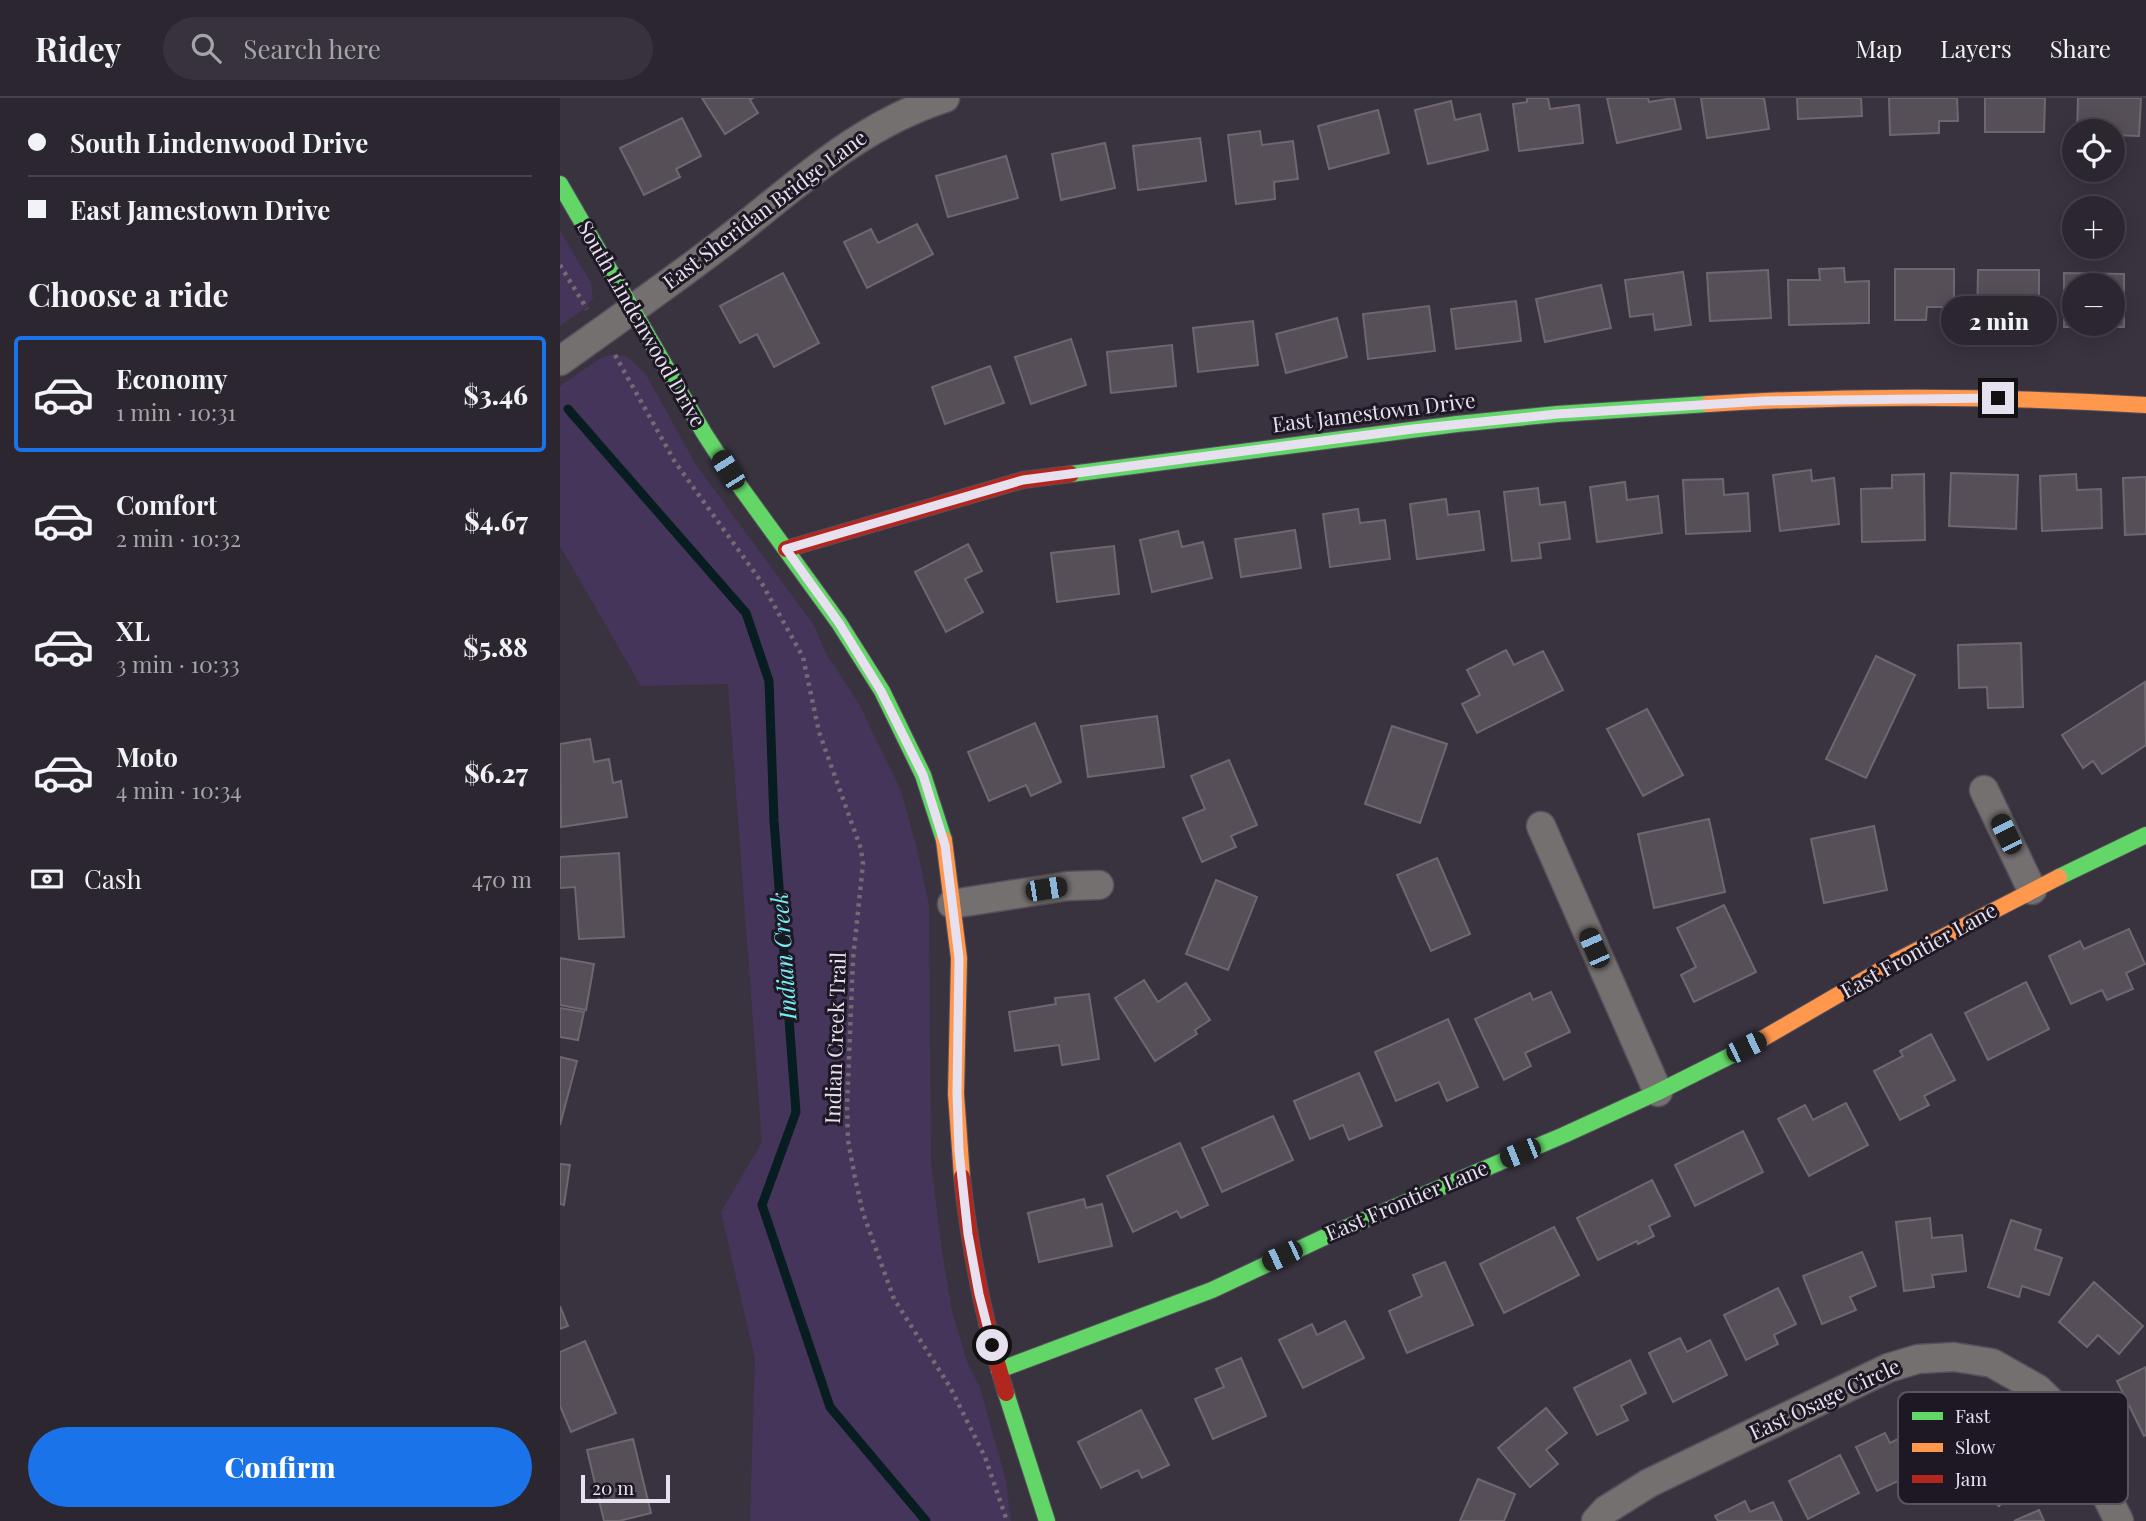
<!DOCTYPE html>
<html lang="en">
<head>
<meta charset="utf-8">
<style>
	:root { --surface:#2b2630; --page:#37323c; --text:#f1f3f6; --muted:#a6a5ab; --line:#47434c; --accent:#1a73e8 }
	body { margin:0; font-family:"Playfair Display",serif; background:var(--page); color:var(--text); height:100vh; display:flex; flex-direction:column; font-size:26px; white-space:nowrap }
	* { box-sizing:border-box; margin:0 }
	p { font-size:23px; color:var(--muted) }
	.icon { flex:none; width:38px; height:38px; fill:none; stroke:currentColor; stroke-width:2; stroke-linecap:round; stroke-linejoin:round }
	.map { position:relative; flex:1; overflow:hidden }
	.sheet { display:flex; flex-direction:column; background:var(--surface); width:560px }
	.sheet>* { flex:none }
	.top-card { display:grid; align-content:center; height:154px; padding:0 28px; background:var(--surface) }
	.buttons { position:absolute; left:1502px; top:21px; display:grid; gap:14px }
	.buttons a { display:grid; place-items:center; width:63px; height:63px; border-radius:50%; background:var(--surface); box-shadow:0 4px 18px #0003,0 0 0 2px var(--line); font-size:35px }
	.scale { position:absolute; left:21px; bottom:18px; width:89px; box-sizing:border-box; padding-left:7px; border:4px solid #e6e0ef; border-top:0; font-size:19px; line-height:24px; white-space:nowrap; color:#e6e0ef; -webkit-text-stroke:5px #1d1823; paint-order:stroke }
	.end { position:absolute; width:32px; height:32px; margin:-16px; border:9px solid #e6e0ef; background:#111; box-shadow:0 0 0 4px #111 }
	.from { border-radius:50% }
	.bubble { position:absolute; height:49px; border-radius:24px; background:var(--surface); box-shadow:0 4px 18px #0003,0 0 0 2px var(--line); font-size:23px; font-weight:800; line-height:49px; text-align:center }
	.car { position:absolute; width:21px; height:42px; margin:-21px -10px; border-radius:9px; box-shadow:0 0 5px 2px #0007; background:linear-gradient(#222 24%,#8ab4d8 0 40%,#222 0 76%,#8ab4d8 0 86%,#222 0) }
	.top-card b { display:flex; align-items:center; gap:24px; height:66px; font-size:26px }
	.top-card b+b { border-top:2px solid var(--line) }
	.top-card i { width:18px; height:18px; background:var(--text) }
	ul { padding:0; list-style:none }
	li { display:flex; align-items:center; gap:21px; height:116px; margin:0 14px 10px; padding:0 14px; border:4px solid transparent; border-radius:7px }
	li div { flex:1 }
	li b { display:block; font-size:26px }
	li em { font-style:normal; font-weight:800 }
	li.selected { border-color:var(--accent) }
	li>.icon { width:63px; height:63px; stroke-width:1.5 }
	h2 { padding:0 28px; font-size:32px; line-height:84px }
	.pay { display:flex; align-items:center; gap:18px; height:77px; padding:0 28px; font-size:26px }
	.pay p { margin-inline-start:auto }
	.primary-button { display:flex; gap:14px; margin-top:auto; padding:14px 28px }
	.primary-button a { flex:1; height:80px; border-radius:42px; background:var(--accent); color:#fff; font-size:28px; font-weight:800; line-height:80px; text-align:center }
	header { display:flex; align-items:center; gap:42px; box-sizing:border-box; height:98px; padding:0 35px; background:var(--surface); border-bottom:2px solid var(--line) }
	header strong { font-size:33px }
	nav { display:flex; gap:38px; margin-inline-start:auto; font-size:24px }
	.search { width:490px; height:63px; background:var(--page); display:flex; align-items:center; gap:18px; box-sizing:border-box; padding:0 24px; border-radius:38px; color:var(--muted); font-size:26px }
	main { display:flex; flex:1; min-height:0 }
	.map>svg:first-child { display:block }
	.green { fill:#46355a }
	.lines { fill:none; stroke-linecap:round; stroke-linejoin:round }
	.stream { stroke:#071d1f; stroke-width:9 }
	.building { fill:#574f58; stroke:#6f6770; stroke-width:2; fill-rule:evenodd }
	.street-casing { stroke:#55505b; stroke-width:31 }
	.fast-casing { stroke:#55505b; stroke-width:18 }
	.slow-casing { stroke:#55505b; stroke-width:18 }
	.jam-casing { stroke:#55505b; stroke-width:18 }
	.path { stroke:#706c70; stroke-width:4.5; stroke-dasharray:3.5 5; stroke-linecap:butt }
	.street { stroke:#74706f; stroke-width:28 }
	.fast { stroke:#63d668; stroke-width:16 }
	.slow { stroke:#ff974d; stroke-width:16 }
	.jam { stroke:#b3261e; stroke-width:16 }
	.route { stroke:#e6e0ef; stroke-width:9 }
	.labels { text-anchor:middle; stroke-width:6; stroke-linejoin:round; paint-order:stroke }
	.street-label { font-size:21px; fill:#e6e0ef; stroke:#1d1823 }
	.water-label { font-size:23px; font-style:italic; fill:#74eef2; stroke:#1d1823 }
	.key { fill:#1d1823; stroke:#595460; stroke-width:2 }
	.key-label { font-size:19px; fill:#e6e0ef }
</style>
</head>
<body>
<header>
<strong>Ridey</strong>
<div class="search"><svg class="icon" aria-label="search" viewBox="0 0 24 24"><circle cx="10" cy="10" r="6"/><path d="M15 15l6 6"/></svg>Search here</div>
<nav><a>Map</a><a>Layers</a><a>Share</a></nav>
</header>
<main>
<section class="sheet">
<div class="top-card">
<b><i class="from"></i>South Lindenwood Drive</b>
<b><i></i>East Jamestown Drive</b>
</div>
<h2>Choose a ride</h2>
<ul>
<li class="selected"><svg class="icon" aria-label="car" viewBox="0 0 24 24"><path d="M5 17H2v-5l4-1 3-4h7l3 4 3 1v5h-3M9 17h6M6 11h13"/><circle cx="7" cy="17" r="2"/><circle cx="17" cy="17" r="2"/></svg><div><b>Economy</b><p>1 min · 10:31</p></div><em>$3.46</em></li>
<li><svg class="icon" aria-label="car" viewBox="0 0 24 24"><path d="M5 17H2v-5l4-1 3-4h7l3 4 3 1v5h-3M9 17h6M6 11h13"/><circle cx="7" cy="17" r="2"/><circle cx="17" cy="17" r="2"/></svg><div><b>Comfort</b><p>2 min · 10:32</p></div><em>$4.67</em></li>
<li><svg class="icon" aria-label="car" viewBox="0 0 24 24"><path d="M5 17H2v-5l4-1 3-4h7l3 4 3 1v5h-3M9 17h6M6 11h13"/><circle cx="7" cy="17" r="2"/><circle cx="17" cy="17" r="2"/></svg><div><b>XL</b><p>3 min · 10:33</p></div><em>$5.88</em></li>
<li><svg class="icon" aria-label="car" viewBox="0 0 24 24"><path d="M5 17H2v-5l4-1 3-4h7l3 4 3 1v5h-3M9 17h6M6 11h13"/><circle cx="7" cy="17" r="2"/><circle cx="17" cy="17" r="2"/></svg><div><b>Moto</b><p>4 min · 10:34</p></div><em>$6.27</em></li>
</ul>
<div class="pay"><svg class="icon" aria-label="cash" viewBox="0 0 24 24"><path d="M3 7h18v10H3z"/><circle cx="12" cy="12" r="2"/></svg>Cash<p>470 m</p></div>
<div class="primary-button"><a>Confirm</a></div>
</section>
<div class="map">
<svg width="1586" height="1423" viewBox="0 0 1586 1423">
	<rect width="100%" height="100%" fill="#393340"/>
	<g class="green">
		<polygon points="0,133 31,185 33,200 26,209 0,228"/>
		<polygon points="54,256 67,259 85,275 136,367 253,526 266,555 299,606 341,693 357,751 369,807 371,1064 382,1153 392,1214 407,1264 420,1290 446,1383 451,1423 190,1423 195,1261 161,1114 202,1044 168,586 81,588 0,448 0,288 41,260"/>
	</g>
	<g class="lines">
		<polyline class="stream" points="8,311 186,515 209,583 214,723 236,1014 202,1107 270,1309 366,1423"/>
	</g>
	<g class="building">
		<polygon points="142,0 193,0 190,2 198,15 165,36"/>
		<polygon points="967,0 988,0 990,11 1019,7 1023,45 959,53 953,6 967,4"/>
		<polygon points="1047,0 1088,0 1089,4 1114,0 1121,31 1057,45"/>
		<polygon points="1141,0 1204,0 1209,31 1147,40"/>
		<polygon points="1237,0 1301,0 1302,18 1238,21"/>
		<polygon points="1329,0 1397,0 1398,23 1379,23 1379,35 1330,37"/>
		<polygon points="1425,0 1485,0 1484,34 1425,34"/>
		<polygon points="1518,0 1581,0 1579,38 1552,37 1552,33 1517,33"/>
		<polygon points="891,3 895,22 920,16 928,52 868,66 855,12"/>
		<polygon points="818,12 829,55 769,71 758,28"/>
		<polygon points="122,20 141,58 116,71 120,79 84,97 60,50"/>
		<polygon points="700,33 702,47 733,43 738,81 714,84 715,101 676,106 668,37"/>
		<polygon points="640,40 646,83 578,92 573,48"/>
		<polygon points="545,45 555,90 501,102 492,56"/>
		<polygon points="446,58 458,100 388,119 376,78"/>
		<polygon points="357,126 373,156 307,190 284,144 311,131 318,145"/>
		<polygon points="1284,170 1285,184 1309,183 1309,225 1229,227 1228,182 1260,182 1259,171"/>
		<polygon points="1335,171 1394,171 1394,209 1367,209 1366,222 1335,222"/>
		<polygon points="1208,172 1211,220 1150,223 1147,175"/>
		<polygon points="1418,172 1479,172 1479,211 1462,211 1462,227 1417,227"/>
		<polygon points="1123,174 1131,227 1095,232 1093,216 1070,219 1065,182"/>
		<polygon points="223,175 259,245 214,269 197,236 180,245 160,208"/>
		<path d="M1504 175 1564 176V229H1504ZM1514 187H1552V226H1514Z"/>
		<polygon points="1041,187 1051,230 985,244 976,201"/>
		<polygon points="956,203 961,243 896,251 891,211"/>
		<polygon points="869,208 875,253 808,261 803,216"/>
		<polygon points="777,220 787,259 726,275 716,236"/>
		<polygon points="693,223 698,267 638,274 633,230"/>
		<polygon points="511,241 526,287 471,306 455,259"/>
		<polygon points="612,247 616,288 551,295 547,254"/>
		<polygon points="430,268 444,305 385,326 372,289"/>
		<polygon points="1251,372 1252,383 1274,380 1279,426 1220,433 1213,377"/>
		<polygon points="1391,375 1458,377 1456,431 1389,428"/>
		<polygon points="1364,376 1365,442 1302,444 1301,391 1332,390 1332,377"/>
		<polygon points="1516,376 1517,392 1541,391 1542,430 1482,433 1480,378"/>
		<polygon points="1586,379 1586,436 1565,437 1563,380"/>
		<polygon points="1163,381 1164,397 1188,395 1190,433 1126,436 1123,382"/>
		<polygon points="1065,384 1067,402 1098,398 1102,435 1037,444 1030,389"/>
		<polygon points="978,390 980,407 1005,404 1010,441 979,445 981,460 952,463 944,394"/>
		<polygon points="886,401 888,417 919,413 924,452 857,461 850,406"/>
		<polygon points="798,411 800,425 825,422 830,461 770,469 763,416"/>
		<polygon points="735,432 741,470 681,479 675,441"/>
		<polygon points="618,433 622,449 643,444 652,480 592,494 580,442"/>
		<polygon points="408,446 422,473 405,481 423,514 386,534 355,474"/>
		<polygon points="554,448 559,496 497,504 491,455"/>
		<polygon points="1461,545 1463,609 1428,610 1427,589 1399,590 1398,547"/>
		<polygon points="946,552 954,567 983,553 1003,592 917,635 902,606 920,597 907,572"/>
		<polygon points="1316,558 1355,577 1306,680 1266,661"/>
		<polygon points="1585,584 1586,647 1542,676 1533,663 1523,670 1502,637"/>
		<polygon points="1087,611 1123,677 1083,698 1047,631"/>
		<polygon points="597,618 604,669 528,679 521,628"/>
		<polygon points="475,625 501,684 471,698 466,687 429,703 408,654"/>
		<polygon points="832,628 887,646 860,725 805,706"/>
		<polygon points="30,641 34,664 49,661 53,685 61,683 67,719 1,729 0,646"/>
		<polygon points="669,662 697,727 671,738 676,749 642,764 623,720 645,711 631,678"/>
		<polygon points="1149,721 1165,794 1094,810 1078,736"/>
		<polygon points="1314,728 1327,792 1264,805 1251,741"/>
		<polygon points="59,755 64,839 19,841 15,789 0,790 0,759"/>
		<polygon points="877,760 910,836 871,853 837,777"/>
		<polygon points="656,782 697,799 668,872 626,856"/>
		<polygon points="1164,807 1196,874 1134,904 1121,877 1136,869 1117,830"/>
		<polygon points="1569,831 1585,866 1566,875 1573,891 1547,902 1542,892 1511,906 1489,858 1520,843 1524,851"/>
		<polygon points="0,860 34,866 26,912 0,907"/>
		<polygon points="584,882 598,904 626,885 650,922 635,932 637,936 595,963 555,900"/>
		<polygon points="1466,884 1489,931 1428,962 1405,915"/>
		<polygon points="991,894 1010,934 965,955 971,968 944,982 915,921 970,895 973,902"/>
		<polygon points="529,896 539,961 502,967 499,947 455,953 449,914 496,906 495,900"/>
		<polygon points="0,910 24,914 18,942 0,939"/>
		<polygon points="888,921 918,989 887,1003 879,984 836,1003 815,954"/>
		<polygon points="1371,936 1395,982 1364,998 1369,1007 1340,1022 1314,973 1343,958 1340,953"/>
		<polygon points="0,959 17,963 0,1027"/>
		<polygon points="799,975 822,1028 789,1042 783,1027 750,1041 734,1003"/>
		<polygon points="1286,1005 1308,1047 1249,1078 1218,1021 1245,1007 1253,1022"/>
		<polygon points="713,1018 733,1062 662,1094 642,1050"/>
		<polygon points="1183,1033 1203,1074 1135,1108 1115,1067"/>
		<polygon points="620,1045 648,1107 621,1120 617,1113 573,1134 547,1078"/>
		<polygon points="0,1066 10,1067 4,1107 0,1106"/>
		<polygon points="1092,1082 1110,1118 1089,1128 1094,1138 1078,1146 1077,1143 1038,1162 1017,1120"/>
		<polygon points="524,1101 526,1110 542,1106 552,1148 479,1164 468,1115"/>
		<polygon points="1370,1120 1372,1140 1402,1137 1406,1173 1372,1177 1374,1189 1344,1193 1336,1124"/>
		<polygon points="1451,1122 1481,1132 1475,1151 1502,1160 1489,1197 1462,1188 1459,1199 1428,1189"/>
		<polygon points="994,1129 1019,1177 944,1215 920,1166"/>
		<polygon points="1302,1154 1316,1188 1290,1199 1296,1212 1262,1226 1243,1178"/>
		<polygon points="885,1164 913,1227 847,1255 829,1213 862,1198 853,1177"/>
		<polygon points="1534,1184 1583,1228 1559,1256 1538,1237 1527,1249 1499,1224"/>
		<polygon points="1218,1190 1236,1226 1214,1237 1218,1246 1186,1262 1164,1217"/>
		<polygon points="0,1208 8,1228 0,1231"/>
		<polygon points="785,1223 804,1260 743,1290 719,1242 752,1226 757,1237"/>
		<polygon points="1120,1240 1127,1254 1150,1242 1167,1277 1113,1304 1089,1255"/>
		<polygon points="25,1243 56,1315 11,1334 0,1308 0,1254"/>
		<polygon points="681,1260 706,1318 653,1341 635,1301 664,1289 656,1271"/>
		<polygon points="1070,1262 1086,1295 1061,1308 1068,1322 1037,1337 1014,1290"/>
		<polygon points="1586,1269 1586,1337 1584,1338 1557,1283"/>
		<polygon points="986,1310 1007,1335 986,1352 998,1366 970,1389 938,1350"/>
		<polygon points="581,1312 609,1367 582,1380 578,1372 541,1390 518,1344"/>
		<polygon points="1425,1330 1471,1372 1439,1408 1392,1366"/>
		<polygon points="1357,1332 1374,1366 1317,1393 1296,1349 1325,1335 1330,1345"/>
		<polygon points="73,1341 91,1415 59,1423 44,1423 27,1352"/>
		<polygon points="1280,1357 1299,1395 1248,1421 1229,1383"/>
		<polygon points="918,1381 955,1396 944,1423 900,1423"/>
		<polygon points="1185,1403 1190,1414 1213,1404 1222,1423 1158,1423 1155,1418"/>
		<polygon points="1479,1412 1484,1423 1454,1423"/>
	</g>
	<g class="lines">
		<defs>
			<g id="street">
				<path d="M0 263C55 224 110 185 164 144 235 89 297 28 385 0"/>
				<polyline points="1424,692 1472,792"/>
				<polyline points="981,728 1098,994"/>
				<polyline points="392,806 508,788 539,787"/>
				<polyline points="1036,1423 1046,1412 1089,1385 1328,1270 1358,1261 1394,1259 1432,1265 1478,1291 1508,1321 1559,1423"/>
			</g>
			<g id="fast">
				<polyline points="0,86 144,335 168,372 279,525 322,593 363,677 384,742"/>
				<polyline points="511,376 897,326 997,316 1148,306"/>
				<polyline points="1499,779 1586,737"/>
				<polyline points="439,1272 652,1192 769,1137 1004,1037 1098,994 1190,948"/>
				<polyline points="446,1295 487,1423"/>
			</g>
			<g id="slow">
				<path d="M1148 306C1294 297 1440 298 1586 307"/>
				<polyline points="384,742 399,860 396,996 402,1079"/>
				<polyline points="1190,948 1338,862 1499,779"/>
			</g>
			<g id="jam">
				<polyline points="226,451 463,382 511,376"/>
				<path d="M402 1079C410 1153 424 1224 446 1295"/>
			</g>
		</defs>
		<use href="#street" class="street-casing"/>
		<use href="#fast" class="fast-casing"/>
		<use href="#slow" class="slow-casing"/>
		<use href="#jam" class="jam-casing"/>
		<g class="path">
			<polyline points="0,167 27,211"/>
			<polyline points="55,257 115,364 200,482 243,559 259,634 301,751 303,766 293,861 287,1009 288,1042 295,1080 303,1115 334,1201 390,1289 425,1359 447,1423"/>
		</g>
		<use href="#street" class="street"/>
		<use href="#fast" class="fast"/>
		<use href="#slow" class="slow"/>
		<use href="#jam" class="jam"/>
	</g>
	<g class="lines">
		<polyline class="route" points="432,1247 419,1196 408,1136 399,1053 397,996 399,860 385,747 363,677 321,593 279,525 226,451 463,382 853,331 997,316 1203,303 1438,300"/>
	</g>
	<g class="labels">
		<g class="street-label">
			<text transform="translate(205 112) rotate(-37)" y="7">East Sheridan Bridge Lane</text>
			<text transform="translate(81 226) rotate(60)" y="7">South Lindenwood Drive</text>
			<text transform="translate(814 315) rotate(-7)" y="7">East Jamestown Drive</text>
			<text transform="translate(1359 853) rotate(-29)" y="7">East Frontier Lane</text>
			<text transform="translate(276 940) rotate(-88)" y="7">Indian Creek Trail</text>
			<text transform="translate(847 1103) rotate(-23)" y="7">East Frontier Lane</text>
			<text transform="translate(1265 1302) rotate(-25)" y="7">East Osage Circle</text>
		</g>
		<g class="water-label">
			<text transform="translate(224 858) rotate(-94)" y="8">Indian Creek</text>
		</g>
	</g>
	<rect x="1338" y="1294" width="230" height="112" rx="10" class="key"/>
	<rect x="1352" y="1314" width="31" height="8" fill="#63d668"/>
	<rect x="1352" y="1345" width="31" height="9" fill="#ff974d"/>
	<rect x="1352" y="1377" width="31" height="8" fill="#b3261e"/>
	<g class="key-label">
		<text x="1395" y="1325">Fast</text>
		<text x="1395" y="1356">Slow</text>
		<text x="1395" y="1388">Jam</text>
	</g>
</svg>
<div class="buttons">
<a><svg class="icon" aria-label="locate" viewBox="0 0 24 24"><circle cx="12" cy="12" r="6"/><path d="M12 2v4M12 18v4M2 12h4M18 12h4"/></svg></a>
<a>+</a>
<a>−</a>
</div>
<div class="scale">20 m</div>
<i class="end from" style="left:432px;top:1247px"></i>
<i class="end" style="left:1438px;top:300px"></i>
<div class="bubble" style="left:1381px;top:198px;width:116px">2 min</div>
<i class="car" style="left:168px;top:372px;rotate:328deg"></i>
<i class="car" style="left:1446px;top:736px;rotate:334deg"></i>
<i class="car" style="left:486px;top:791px;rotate:81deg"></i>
<i class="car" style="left:1034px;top:850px;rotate:336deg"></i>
<i class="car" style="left:1186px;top:949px;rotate:64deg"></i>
<i class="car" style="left:960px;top:1055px;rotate:248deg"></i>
<i class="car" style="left:722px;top:1158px;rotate:245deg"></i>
</div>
</main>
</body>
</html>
